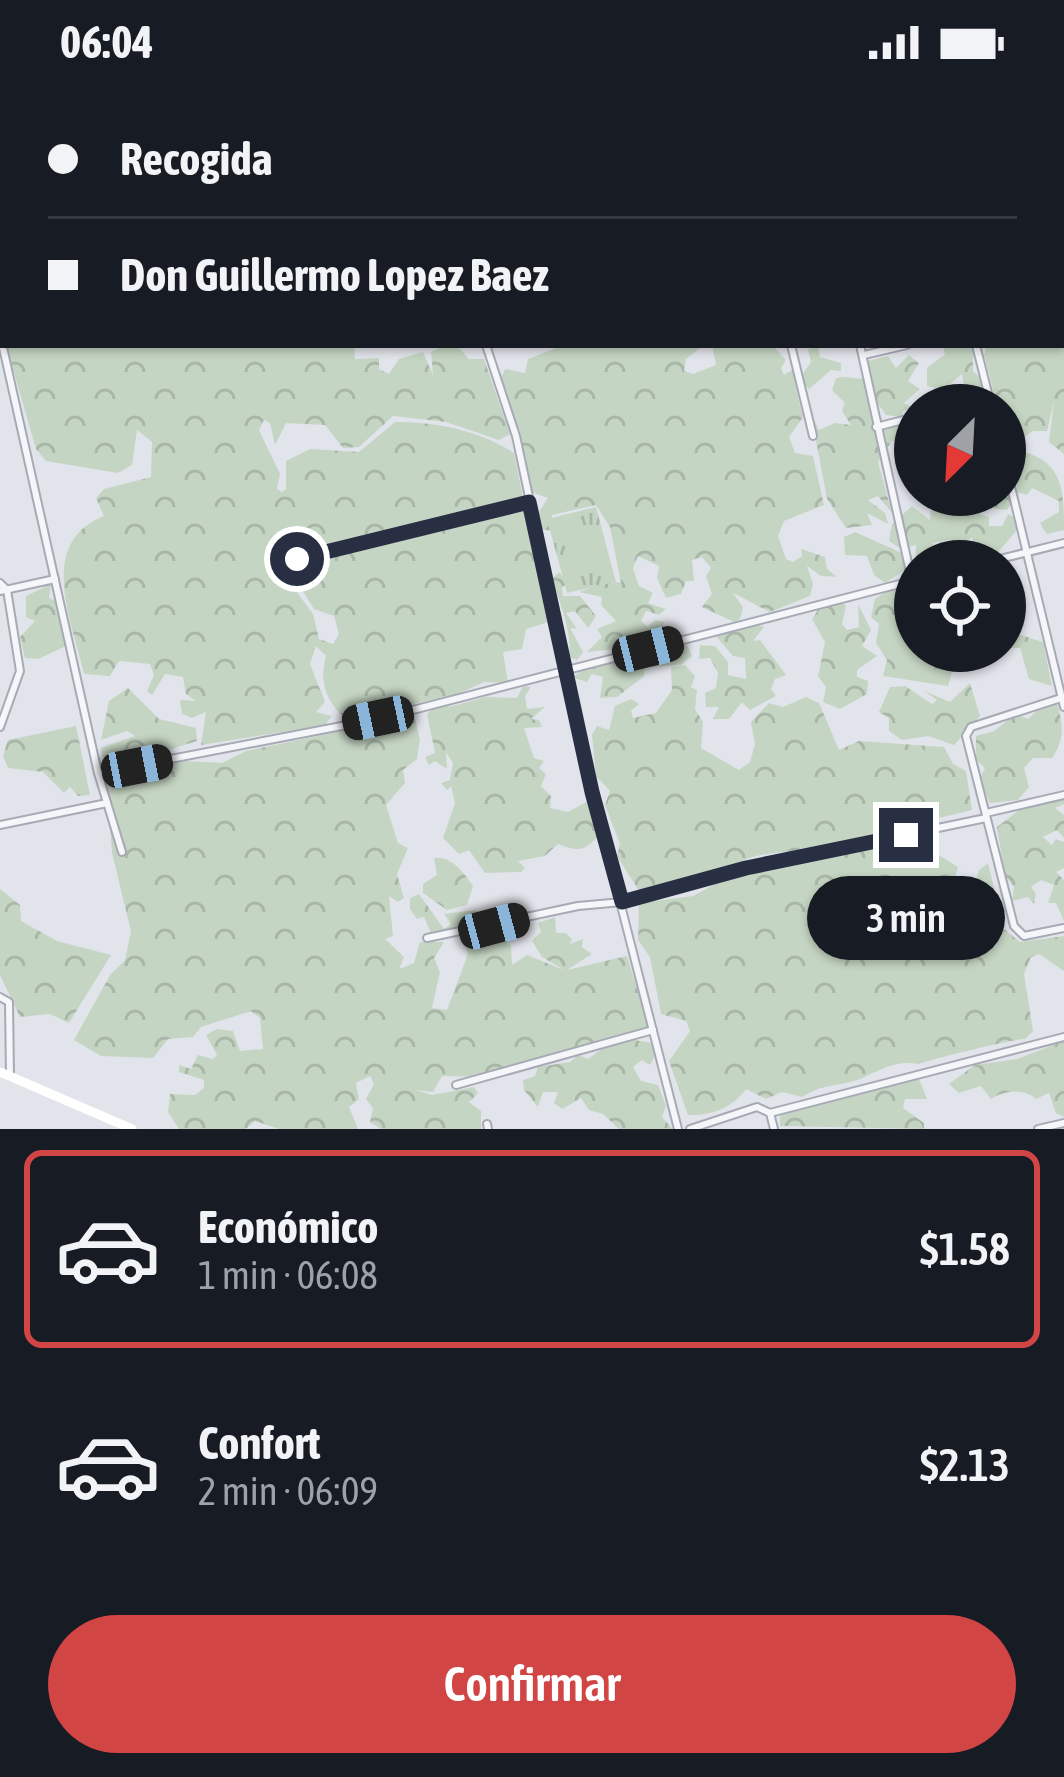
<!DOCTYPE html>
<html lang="es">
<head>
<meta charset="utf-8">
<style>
	:root { --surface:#171b24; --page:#20242c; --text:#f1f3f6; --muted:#9ea1a6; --line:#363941; --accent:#d14545 }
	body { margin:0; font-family:"Asap Condensed",sans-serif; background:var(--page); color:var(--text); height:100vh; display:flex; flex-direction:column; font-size:45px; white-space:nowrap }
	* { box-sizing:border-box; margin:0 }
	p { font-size:39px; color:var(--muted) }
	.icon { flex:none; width:66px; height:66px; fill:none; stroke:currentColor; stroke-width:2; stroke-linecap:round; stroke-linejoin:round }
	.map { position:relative; height:1045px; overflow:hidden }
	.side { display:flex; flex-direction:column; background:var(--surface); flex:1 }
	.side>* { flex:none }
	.banner { position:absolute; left:0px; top:0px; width:1065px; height:264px; box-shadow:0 3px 9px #0004; display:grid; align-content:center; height:264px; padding:0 48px; background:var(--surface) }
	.needle { width:78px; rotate:204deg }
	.controls { position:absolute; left:894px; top:300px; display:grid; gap:24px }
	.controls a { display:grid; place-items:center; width:132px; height:132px; border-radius:50%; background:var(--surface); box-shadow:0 3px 9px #0004; font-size:60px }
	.end { position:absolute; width:54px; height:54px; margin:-27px; border:15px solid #292f43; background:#fff; box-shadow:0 0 0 6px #fff }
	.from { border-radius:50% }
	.bubble { position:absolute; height:84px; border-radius:42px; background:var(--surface); box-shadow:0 3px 9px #0004; font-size:39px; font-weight:600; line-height:84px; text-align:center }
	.car { position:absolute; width:36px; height:72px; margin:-36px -18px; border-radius:15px; box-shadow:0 0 9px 3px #0007; background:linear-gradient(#222 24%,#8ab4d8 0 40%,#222 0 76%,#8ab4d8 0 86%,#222 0) }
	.banner b { display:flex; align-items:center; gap:42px; height:114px; font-size:45px }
	.banner b+b { border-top:3px solid var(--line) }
	.banner i { width:30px; height:30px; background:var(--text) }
	ul { padding:21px 0 0; list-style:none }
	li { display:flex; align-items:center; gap:36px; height:198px; margin:0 24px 18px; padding:0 24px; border:6px solid transparent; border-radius:18px }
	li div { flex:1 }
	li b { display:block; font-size:45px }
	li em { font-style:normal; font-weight:600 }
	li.current { border-color:var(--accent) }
	li>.icon { width:108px; height:108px; stroke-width:1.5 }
	.button { display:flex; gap:24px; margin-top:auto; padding:24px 48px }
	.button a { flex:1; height:138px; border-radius:72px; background:var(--accent); color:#fff; font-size:48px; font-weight:600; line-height:138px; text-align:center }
	.status { display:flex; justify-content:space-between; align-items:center; height:84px; padding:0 60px; background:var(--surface); direction:ltr }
	.status svg { height:33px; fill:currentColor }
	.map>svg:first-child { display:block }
	.forest { fill:url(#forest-crowns); fill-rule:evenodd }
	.park { fill:url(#park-tufts) }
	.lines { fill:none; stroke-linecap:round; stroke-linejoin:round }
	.minor-casing { stroke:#a7aab5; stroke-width:10 }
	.minor { stroke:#f5f6f9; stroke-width:6 }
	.secondary { stroke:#fff; stroke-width:9 }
	.route { stroke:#292f43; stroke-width:15 }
</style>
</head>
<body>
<div class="status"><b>06:04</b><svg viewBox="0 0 49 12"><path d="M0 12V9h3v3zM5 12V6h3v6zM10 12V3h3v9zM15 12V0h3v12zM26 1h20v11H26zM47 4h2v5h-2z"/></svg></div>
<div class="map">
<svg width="1064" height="1045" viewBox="0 0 1064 1045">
	<defs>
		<pattern id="forest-crowns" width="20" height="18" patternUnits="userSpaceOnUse" patternTransform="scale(3)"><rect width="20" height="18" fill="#c5d5c3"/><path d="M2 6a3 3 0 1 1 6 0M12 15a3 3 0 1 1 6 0" fill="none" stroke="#a9b7a9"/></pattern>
		<pattern id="park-tufts" width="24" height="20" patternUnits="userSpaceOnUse" patternTransform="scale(3)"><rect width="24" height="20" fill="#c5d5c3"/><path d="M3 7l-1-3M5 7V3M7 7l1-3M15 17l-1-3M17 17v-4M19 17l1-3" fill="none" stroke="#a9b7a9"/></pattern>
	</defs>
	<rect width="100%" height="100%" fill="#e2e4eb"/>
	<g class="forest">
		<polygon points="1064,185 1064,370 1049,358 1054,317 1047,347 1033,347 1016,358 1005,354 1005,321 997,321 984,271 987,261 1062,261"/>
		<path d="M6 261H354L355 275 379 274V285L389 290 399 275 423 268 433 291 431 268 446 261 460 265 469 275H484L510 350 499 356 446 338 393 332 359 363 343 364 325 341 286 339 275 361 270 339 264 336 259 346 280 390 277 405 282 408 286 405V377L310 365 359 368 395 338C433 337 482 347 514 369L548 538 526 545 522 565 503 568 508 599 484 598 458 610 346 635C325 617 319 597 326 572L316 562 310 580 325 618 316 628 332 632 325 641 201 661 206 628 192 634 182 630 180 616 196 617 186 610 183 593 165 590 152 611 147 607 154 591 150 580 119 577 110 592 84 590C72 537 36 459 104 432L96 414 104 405 151 393 152 358 137 346 132 381 118 389 46 377 36 365ZM293 491 318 500 302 506 314 525 334 532 339 550 333 560 319 555 313 530 291 500Z"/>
		<polygon points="564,261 704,261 686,275 684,287 693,290 716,281 712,261 772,261 786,276 781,284 784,291 797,283 801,293 811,278 808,265 818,263 820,273 841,279 841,287 831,286 809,305 799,296 796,305 803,333 789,353 795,369 813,372 824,421 784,437 778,452 786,475 793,478 802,472 801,465 825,473 827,485 837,493 821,492 807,482 813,500 810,512 770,528 733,509 743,523 740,535 734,538 702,523 712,510 706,492 711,484 702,473 692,476 694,497 686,497 681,510 666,514 657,494 659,482 638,472 633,484 639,502 653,509 648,519 666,525 659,531 646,527 641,537 648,543 655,536 664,538 661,552 646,549 639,560 622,555 616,565 587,568 602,553 597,545 616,537 601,521 602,513 579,508 609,497 621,499 610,443 596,421 552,431 552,447 540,445 537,431 548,414 529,407 520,348 499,296 506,285 525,289 528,275"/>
		<polygon points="943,261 973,261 973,287 981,295 982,311 965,310 962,290 943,306 927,302 927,284 945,270"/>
		<polygon points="909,271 919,279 908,297 920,305 904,319 915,325 903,327 902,333 886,331 873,313 868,277 888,272 896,284"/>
		<polygon points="844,293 864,295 871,330 882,335 882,343 915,331 915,358 892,357 878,378 892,429 878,412 868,416 885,429 888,440 867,429 872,441 846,444 827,415 811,330 819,346 835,339 851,341 842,327 845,319 832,306 836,294"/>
		<path d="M1016 366C1063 375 1064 405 1064 446L1047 450 1040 439 1059 428V417L1032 404 1027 411 1017 408Z"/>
		<polygon points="1006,397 1011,420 1007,426 995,425 977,412 970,415 979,419 975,428 989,433 989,442 1002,442 1008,430 1017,435 1017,446 994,473 970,473 973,453 962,459 954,477 949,456 932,459 940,477 927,472 915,482 916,461 901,465 889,457 892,440 912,422 930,436 931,421 917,411 1005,411"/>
		<polygon points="855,448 902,469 905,486 885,499 874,491 867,472 845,471 844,453"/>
		<path d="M559 488 568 500 562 503 563 512H580L596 532 588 544 575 527 566 529 577 545 570 544 583 568 577 576 569 573C573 553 560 518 552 495Z"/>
		<polygon points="51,500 49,514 58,518 66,562 38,575 25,574 20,553 35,537 26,533 26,512"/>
		<polygon points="915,504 915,567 967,567 946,573 952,588 948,602 883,592 887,576 876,559 879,540 871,533 875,515 893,503"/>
		<polygon points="840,519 846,521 842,540 847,546 859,543 858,520 871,546 862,562 877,572 857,586 857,593 868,597 867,610 840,625 823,618 826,603 818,592 825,558 812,535 820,523"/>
		<polygon points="754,540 764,543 753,557 760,556 786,591 775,595 771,605 776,612 750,626 742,618 729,635 713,635 719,623 706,623 705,609 716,604 718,589 710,574 699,575 700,561 715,562 728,578 728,591 746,595 745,574 733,572 716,552"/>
		<polygon points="1014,549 1043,558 1052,602 1029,595 1020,564 1005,564"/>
		<polygon points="687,561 692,572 681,581 645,583 644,592 617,613 600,614 603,593 592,590 587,598 572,593 594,580"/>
		<path d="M685 581 695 592 691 603 697 606 695 625 703 638 701 664 739 686 750 678 755 660 751 638 769 619 783 623 806 613 819 619 839 666 859 657 944 663 953 680 966 687 972 726 935 735 933 747C898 739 860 755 826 763 805 768 763 767 745 776 711 791 677 799 641 810L617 772 620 760 605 721 610 707 596 692 592 651 597 642 609 646 615 622 631 615 639 620 631 627 633 634 656 629 672 606 671 583Z"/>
		<polygon points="970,599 980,632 954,661 928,652 902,656 889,647 889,634 879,628 890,603 905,602 932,620 937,616 924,607 950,618"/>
		<path d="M523 602 531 603 525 612 527 625 545 623 531 635 539 636 542 643 524 644 534 674 544 677 539 684 546 690 541 702 551 712 550 724 568 728 590 716 604 750C585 760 587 772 558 760L545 772 518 777 525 784 521 788 485 789 469 766 459 770 443 754 455 719 451 702 447 706 441 699 450 696 453 679 446 668 447 685 435 677 429 681 425 673 435 669 427 630 442 616 449 623 486 613 517 614Z"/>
		<polygon points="128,604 159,635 196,644 197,657 127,679 102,673 101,664 135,652 127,647 101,656 109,617"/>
		<path d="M1057 620C1064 640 1064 658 1052 674H1033L1024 684 1029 703 1018 716 990 719 979 696 985 684 976 676V652L994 647 1016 630 1028 635 1043 621Z"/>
		<polygon points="414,632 420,655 417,675 403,686 405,699 386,721 398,759 408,764 397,790 404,814 398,818 389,812 393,852 385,855 404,873 399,885 414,879 420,858 444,858 434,874 440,888 432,924 447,926 468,870 462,854 496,849 511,862 512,881 527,871 564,886 542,873 532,857 541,848 538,839 555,833 556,849 566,849 572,855 570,860 583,855 582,863 592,870 567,886 627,872 649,943 476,993 442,992 433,1008 416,1006 432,1011 474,1003 478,1009 469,1018 481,1027 481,1045 381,1045 370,1038 373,1024 366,1015 374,1000 370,992 356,999 359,1015 349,1023 358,1045 279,1045 255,1037 246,1045 179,1045 168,1028 170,1010 195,1011 204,1004 204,996 179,988 179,981 191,985 198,971 213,975 217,971 206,951 217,945 233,947 240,967 263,965 260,934 251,927 201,943 193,953 168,955 153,974 101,972 74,956 110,891 125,876 131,847 112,769 107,695 185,677 222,679 246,667"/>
		<polygon points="76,642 90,711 78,712 70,703 64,709 43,688 8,684 3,672 8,656"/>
		<polygon points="1064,714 1064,720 1055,724 1064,731 1064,754 1057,746 1043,753 1052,761 1056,755 1064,758 1064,784 1056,788 1064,796 1064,837 1056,819 1048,819 1054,801 1041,796 1031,803 1036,810 1034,820 1028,813 1012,817 1014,803 1005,792 997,743 1022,724"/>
		<path d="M916 757 958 783 951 807 969 820 979 786 988 779 1004 845 1020 858 1064 852V887L1039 870 1031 873 1024 890 1033 947 1025 955C1017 954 924 977 919 980 889 974 872 994 846 999 827 1003 820 1002 802 1013L782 1008 766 1015 746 1005C733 1024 710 1032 688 1031L669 977 690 947 686 937 661 930 650 873 638 856 639 819 693 812 730 792 767 781Z"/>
		<path d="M434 774C450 771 464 788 473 802L467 821 447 826 423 809V800L437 791Z"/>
		<polygon points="0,805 20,821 21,837 57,857 111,871 69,939 50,930 20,933 0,891"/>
		<polygon points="419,810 444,845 451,840 444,830 476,826 492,839 454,852 431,849 424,833 417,835 410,825 410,814"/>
		<polygon points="635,956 651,959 656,970 650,981 642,976 633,983 641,997 658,1001 666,1022 662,1033 673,1045 619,1045 603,1030 589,1026 581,1014 562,1025 554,1019 558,1008 543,1008 538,1023 524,1006 523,996 535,992 538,983 570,978 578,971 588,975 606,962"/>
		<path d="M1064 957V1033L1056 1029 1049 1009 1036 1015C1024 1004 1005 1006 991 1015L981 1002 959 1009 949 1000 975 981 1017 975Z"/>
		<polygon points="919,995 927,1015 905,1015 903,1024 924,1039 924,1045 780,1042 780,1032 788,1028"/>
	</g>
	<polygon class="park" points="596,423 616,498 567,509 547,435"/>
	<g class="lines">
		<defs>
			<g id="minor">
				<polyline points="27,0 35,3"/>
				<polyline points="626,0 627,3"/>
				<polyline points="907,0 908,3"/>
				<polyline points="8,3 18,0"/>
				<polyline points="78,3 94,3"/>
				<polyline points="0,7 3,5"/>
				<polyline points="0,16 3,15"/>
				<polyline points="0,236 3,235"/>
				<polyline points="0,250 98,689 122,768"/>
				<polyline points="486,261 516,352 592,708 678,1045"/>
				<polyline points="791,261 813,352"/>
				<polyline points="860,261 912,497"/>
				<polyline points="976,261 991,321"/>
				<polyline points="864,271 907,261"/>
				<polyline points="963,321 988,315"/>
				<polyline points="876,343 915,333"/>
				<polyline points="1005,378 1064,623"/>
				<polyline points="297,474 529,418"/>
				<polyline points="992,477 1064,459"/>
				<polyline points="0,499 7,506 20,587 0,643"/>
				<polyline points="0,507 55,495"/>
				<polyline points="1064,613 971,643 966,652 1014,842 1024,852 1064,844"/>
				<polyline points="98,689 378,635 915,496"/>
				<polyline points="986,729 1064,711"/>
				<polyline points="0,741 107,719"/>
				<polyline points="427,854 578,822 622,818 746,784 986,734"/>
				<polyline points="0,913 9,918 10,992"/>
				<polyline points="456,1001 653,946"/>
				<polyline points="770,1029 774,1045"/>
				<polyline points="487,1040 488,1045"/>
				<polyline points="690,1045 757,1023 770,1029 1064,953"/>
				<polyline points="1038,1045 1064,1039"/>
			</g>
		</defs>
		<use href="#minor" class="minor-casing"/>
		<use href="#minor" class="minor"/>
		<polyline class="secondary" points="0,988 132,1045"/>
	</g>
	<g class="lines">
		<polyline class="route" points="297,475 529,418 592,708 622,818 746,784 906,751"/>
	</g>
</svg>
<div class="controls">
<a><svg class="needle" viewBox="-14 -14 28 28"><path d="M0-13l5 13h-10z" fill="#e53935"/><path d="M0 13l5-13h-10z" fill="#9ea1a6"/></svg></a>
<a><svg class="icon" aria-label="locate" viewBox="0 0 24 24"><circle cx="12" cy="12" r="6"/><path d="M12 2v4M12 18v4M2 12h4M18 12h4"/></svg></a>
</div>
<i class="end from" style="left:297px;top:475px"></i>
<i class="end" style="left:906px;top:751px"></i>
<div class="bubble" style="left:807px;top:792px;width:198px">3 min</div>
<i class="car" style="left:648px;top:565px;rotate:76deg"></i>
<i class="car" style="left:378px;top:634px;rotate:258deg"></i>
<i class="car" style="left:137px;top:682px;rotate:79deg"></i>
<i class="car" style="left:494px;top:842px;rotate:75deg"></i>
<div class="banner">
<b><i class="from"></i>Recogida</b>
<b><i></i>Don Guillermo Lopez Baez</b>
</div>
</div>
<section class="side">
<ul>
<li class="current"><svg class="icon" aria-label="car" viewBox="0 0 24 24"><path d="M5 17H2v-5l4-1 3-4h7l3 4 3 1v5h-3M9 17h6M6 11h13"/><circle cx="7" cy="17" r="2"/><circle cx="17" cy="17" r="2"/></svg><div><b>Económico</b><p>1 min · 06:08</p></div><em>$1.58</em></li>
<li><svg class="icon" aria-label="car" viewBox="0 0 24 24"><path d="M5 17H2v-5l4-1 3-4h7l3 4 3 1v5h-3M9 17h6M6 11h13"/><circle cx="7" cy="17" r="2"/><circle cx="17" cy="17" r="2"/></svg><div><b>Confort</b><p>2 min · 06:09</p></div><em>$2.13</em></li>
</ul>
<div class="button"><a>Confirmar</a></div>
</section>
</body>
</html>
